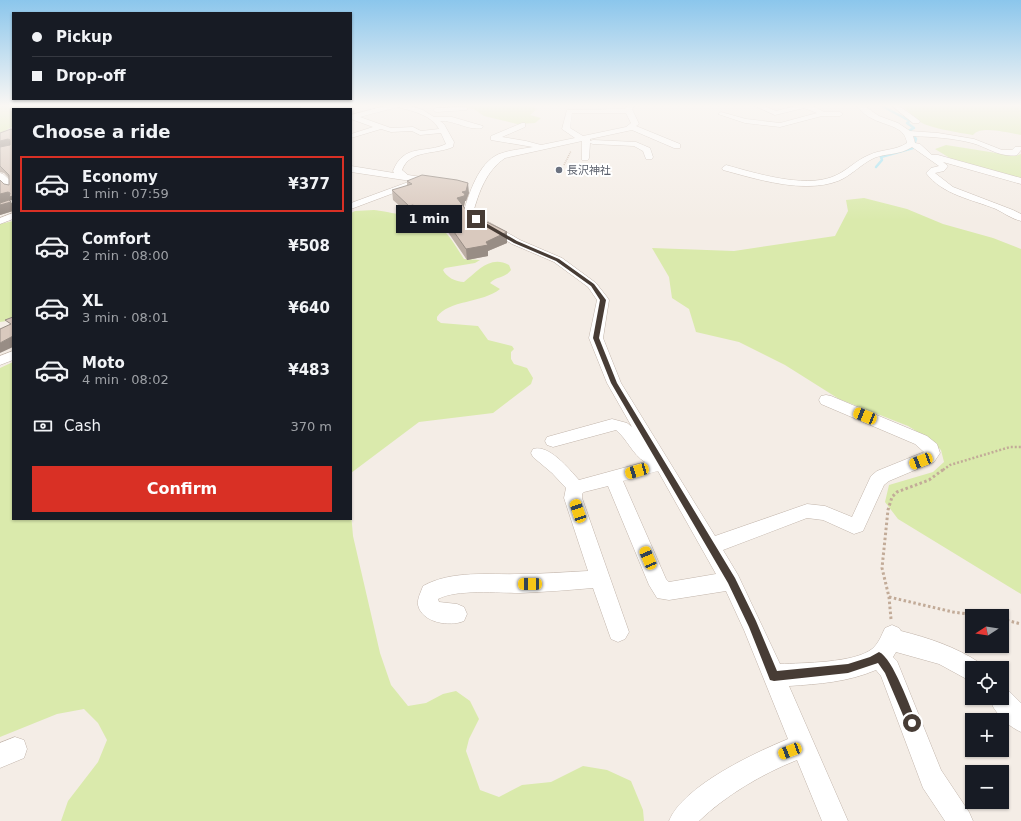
<!DOCTYPE html>
<html lang="en">
<head>
<meta charset="utf-8">
<style>
	:root { --surface:#171b24; --page:#242831; --text:#f1f3f6; --muted:#9ea1a6; --line:#363941; --accent:#d93025 }
	body { margin:0; font-family:"DejaVu Sans","Noto Sans JP",sans-serif; background:var(--page); color:var(--text); height:100vh; display:flex; flex-direction:column; font-size:15px; white-space:nowrap }
	* { box-sizing:border-box; margin:0 }
	p { font-size:13px; color:var(--muted) }
	.icon { flex:none; width:22px; height:22px; fill:none; stroke:currentColor; stroke-width:2; stroke-linecap:round; stroke-linejoin:round }
	.map { position:relative; flex:1; overflow:hidden }
	.side { position:absolute; left:12px; top:108px; width:340px; height:412px; display:flex; flex-direction:column; background:var(--surface); border-radius:0px; box-shadow:0 1px 3px #0004 }
	.side>* { flex:none }
	.banner { position:absolute; left:12px; top:12px; width:340px; height:88px; border-radius:0px; box-shadow:0 1px 3px #0004; display:grid; align-content:center; height:88px; padding:0 20px; background:var(--surface) }
	.needle { width:26px; rotate:258deg }
	.buttons { position:absolute; left:965px; top:609px; display:grid; gap:8px }
	.buttons a { display:grid; place-items:center; width:44px; height:44px; border-radius:0px; background:var(--surface); box-shadow:0 1px 3px #0004; font-size:20px }
	.end { position:absolute; width:18px; height:18px; margin:-9px; border:5px solid #473c35; background:#fff; box-shadow:0 0 0 2px #fff }
	.from { border-radius:50% }
	.bubble { position:absolute; height:28px; border-radius:0px; background:var(--surface); box-shadow:0 1px 3px #0004; font-size:13px; font-weight:700; line-height:28px; text-align:center }
	.car { position:absolute; width:12px; height:24px; margin:-12px -6px; border-radius:5px; box-shadow:0 0 3px 1px #0007; background:linear-gradient(#f5c518 24%,#345 0 40%,#f5c518 0 76%,#345 0 86%,#f5c518 0) }
	.banner b { display:flex; align-items:center; gap:14px; height:38px; font-size:15px }
	.banner b+b { border-top:1px solid var(--line) }
	.banner i { width:10px; height:10px; background:var(--text) }
	ul { padding:0; list-style:none }
	li { display:flex; align-items:center; gap:12px; height:56px; margin:0 8px 6px; padding:0 12px; border:2px solid transparent; border-radius:0px }
	li div { flex:1 }
	li b { display:block; font-size:15px }
	li em { font-style:normal; font-weight:700 }
	li.on { border-color:var(--accent) }
	li>.icon { width:36px; height:36px; stroke-width:1.5 }
	h2 { padding:0 20px; font-size:18px; line-height:48px }
	.pay { display:flex; align-items:center; gap:10px; height:44px; padding:0 20px; font-size:15px }
	.pay p { margin-inline-start:auto }
	.primary-button { display:flex; gap:8px; margin-top:auto; padding:8px 20px }
	.primary-button a { flex:1; height:46px; border-radius:0px; background:var(--accent); color:#fff; font-size:16px; font-weight:700; line-height:46px; text-align:center }
	.map>svg:first-child { display:block }
	.green { fill:#daeaac }
	.lines { fill:none; stroke-linecap:round; stroke-linejoin:round }
	.stream { stroke:#9fe2f3; stroke-width:2.5 }
	.street-casing { stroke:#c2b5ab; stroke-width:1 }
	.path-far2 { stroke:#c2ab98; stroke-width:1.5; stroke-dasharray:1 1; stroke-linecap:butt }
	.path-far1 { stroke:#c2ab98; stroke-width:2.5; stroke-dasharray:2 2; stroke-linecap:butt }
	.path { stroke:#c2ab98; stroke-width:3; stroke-dasharray:2.5 2.5; stroke-linecap:butt }
	.street { fill:#fff; fill-rule:evenodd }
	.wall { fill:#bbada3 }
	.shaded-wall { fill:#988d85 }
	.building { fill:#d9c9be; stroke:#988d85 }
	.route { fill:#473c35 }
	.worship-dot { fill:#6b7280; stroke:#fff; stroke-width:1.5 }
	.labels { text-anchor:middle; stroke-width:4; stroke-linejoin:round; paint-order:stroke }
	.far-worship-label { font-size:11px; fill:#5b616d; stroke:#fff; text-anchor:start }
</style>
</head>
<body>
<div class="map">
<svg width="1021" height="821" viewBox="0 0 1021 821">
	<rect width="100%" height="100%" fill="#f4ede6"/>
	<g class="green">
		<polygon points="0,105 107,105 100,109 13,109 13,126 0,134"/>
		<polygon points="459,105 529,105 537,109 530,115 541,118 535,123 517,124 484,116 474,109"/>
		<path d="M901 105H1021V135C1008 133 981 125 973 135 960 133 930 128 920 122 914 118 908 110 901 105Z"/>
		<polygon points="946,145 1015,156 1021,154 1021,179 953,160 935,149"/>
		<polygon points="864,198 907,209 943,224 993,238 1021,249 1021,594 898,519 885,502 889,485 933,472 944,462 941,450 929,439 908,426 839,399 785,365 739,342 696,332 689,309 672,298 669,277 652,248 734,251 835,236 848,211 846,200"/>
		<path d="M374 210C384 211 431 220 437 225 449 233 456 247 464 259L480 260 475 263 445 268 443 270C446 277 456 282 464 282 478 271 490 255 509 265L511 270C504 279 496 276 490 283L500 289C483 303 448 300 437 317V320L441 323 478 326 488 340 512 346 514 349 511 352V359L514 364 527 368 533 378 531 384 493 413 419 422 351 473V213L355 211Z"/>
		<polygon points="13,221 13,320 0,322 0,224"/>
		<polygon points="13,362 13,519 351,519 351,513 353,536 380,653 391,685 408,706 426,703 443,694 456,691 470,701 479,719 469,739 466,751 480,790 499,797 522,785 551,782 583,766 607,770 631,781 643,810 644,821 61,821 68,801 98,762 107,740 98,723 84,709 57,714 0,737 0,368"/>
	</g>
	<g class="lines">
		<polyline class="stream" points="876,167 882,160 881,157 913,148 916,139 910,130 914,128 907,123 910,121 880,105"/>
		<defs>
			<g id="street">
				<path d="M389 105H408L423 110 434 117H452L483 126 482 128C468 131 455 120 440 121L444 124 454 142 453 147C435 155 410 149 402 170L408 175 436 179 437 181 436 183 423 182 351 209V203L411 181 351 172V166L394 173 393 171C404 143 425 154 446 144L441 133 420 135 412 131 391 132 381 129 351 138V134L373 127 351 119V115ZM398 107C412 111 432 115 439 129L421 131 413 127 391 128 360 117Z"/>
				<path d="M628 105H635L632 109 639 124 636 126 680 144V148H674L632 130 590 139V141L593 140 636 142 650 148 653 157 652 159H646L643 151 634 146 593 144 590 143 589 158 588 160H582V141L505 158C486 171 479 192 473 213L520 240 562 258 596 283 607 297 609 300 603 338 621 383 715 536 807 504 825 506 852 517 871 476 877 471 924 452 915 444 821 404 819 400 821 396 826 395 831 396 927 436 937 444 940 453 934 462 889 481 884 485 863 531 854 534 823 520 807 518 723 550 738 575 780 664C803 663 854 663 872 649 879 643 881 636 885 628L892 625 899 628 901 631C929 638 956 647 980 663L982 668H972V682L939 664 896 652 893 657 897 661 941 770 969 812 973 821H945L923 788 881 676 876 670C848 682 819 684 789 686L848 821H822L797 760C762 774 726 795 699 821H669C683 786 754 753 788 739L744 630 726 591 669 600 657 598 649 585 608 486 584 492 582 494V498L629 632 625 639 618 642 611 639 593 588C569 590 544 592 520 593 499 593 456 589 438 599L439 602 457 604 464 607 467 614 464 621C450 627 422 623 418 605 417 599 421 592 423 586 452 570 488 575 520 574 542 574 565 572 588 571L564 498 566 488 552 473 533 457 531 453 533 449C549 444 569 469 579 480L645 462C632 454 628 440 616 430L553 447 547 445 545 441 547 437 612 419 627 423 632 427 607 383 589 338 597 300 588 287 554 262 512 244 463 214C469 194 478 163 499 154 509 150 522 149 533 147L491 140V136L522 123H525V127L502 137 526 141 541 145 575 138 562 129 567 110 625 109ZM572 113H626L631 123 626 127 583 136 570 128ZM658 471 716 574 669 582 666 579 623 481Z"/>
				<polygon points="753,105 762,105 776,111 799,105 811,105 824,112 840,112 843,114 840,116 822,116 780,127 745,123 718,114 721,112 746,119 780,123 817,113 804,108 775,115"/>
				<path d="M856 105H863L879 116 898 123 910 131 938 133 974 139 1002 150H1012L1015 147H1021V150L1017 155C1000 158 987 147 972 143 953 138 932 137 913 136L915 143 920 144 932 155H938L1021 178V184L943 162 948 166 944 171 935 173 953 187 1013 210 1021 214V221C1012 219 1004 213 996 209 971 199 943 195 926 173L931 168 939 166 912 147C900 155 886 153 874 158 861 164 851 176 838 181 804 194 756 179 723 170L722 168 726 165C755 173 803 188 832 177 846 172 856 160 869 155 881 149 895 151 907 143 905 126 886 126 873 119 866 116 861 111 856 105Z"/>
				<polygon points="891,105 898,105 920,121 919,123 913,123"/>
				<polygon points="465,107 467,108 467,110 436,112 433,110 436,108"/>
				<polygon points="0,173 3,174 13,183 13,191 10,190 0,181"/>
				<polygon points="13,213 13,219 0,224 0,218"/>
				<polygon points="13,351 13,360 0,365 0,356"/>
				<path d="M1002 687 1008 690 1021 703V732C1007 726 994 712 989 698H1002Z"/>
				<polygon points="15,737 24,740 27,749 24,758 0,768 0,743"/>
			</g>
		</defs>
		<use href="#street" class="street-casing"/>
		<polyline class="path-far2" points="564,165 571,151"/>
		<polyline class="path-far1" points="943,470 950,465 1010,447 1021,447"/>
		<g class="path">
			<polyline points="889,597 953,612 983,616"/>
			<polyline points="891,619 889,597 882,568 888,510 892,497 897,492 929,480 944,469"/>
			<polyline points="1002,619 1021,624"/>
		</g>
		<use href="#street" class="street"/>
	</g>
	<g class="wall">
		<polygon points="11,129 12,200 9,201 13,205 13,211 0,215 0,180 4,184 9,185 9,178 4,173 0,172 0,133"/>
		<polygon points="407,181 469,193 466,201 465,201 464,206 463,206 476,223 507,243 488,251 488,256 467,260 441,222 426,217 421,219 418,218 414,215 411,216 393,200 392,190 407,186"/>
	</g>
	<g class="shaded-wall">
		<polygon points="282,105 301,105 301,108 295,109 272,109 273,107"/>
		<polygon points="8,139 13,146 0,148 0,141"/>
		<polygon points="468,183 469,193 466,201 465,201 464,206 458,208 457,198"/>
		<polygon points="8,192 11,196 13,196 13,202 12,200 0,203 0,194"/>
		<polygon points="11,202 13,205 13,211 0,215 0,205"/>
		<polygon points="413,205 414,215 411,216 409,206"/>
		<polygon points="425,208 426,217 421,219 420,209"/>
		<polygon points="507,232 507,243 488,251 488,256 467,260 466,249 486,242"/>
		<polygon points="13,336 13,347 0,353 0,343"/>
	</g>
	<g class="building">
		<polygon points="114,105 126,105 137,109 148,105 282,105 273,107 276,108 272,109 101,109"/>
		<polygon points="11,129 13,130 13,196 9,197 10,193 8,192 0,194 0,180 4,184 9,185 9,175 0,166 0,147 10,145 10,140 8,139 0,141 0,133"/>
		<polygon points="422,175 457,180 468,183 466,191 462,192 465,194 464,196 457,198 476,223 487,222 507,232 486,242 488,245 466,249 440,212 425,208 420,209 417,208 413,205 409,206 392,190 412,184 407,181"/>
		<polygon points="9,200 11,202 0,205 0,203"/>
		<polygon points="13,317 13,336 0,343 0,329 11,324 5,320"/>
	</g>
	<linearGradient id="sky" x2="0" y2="1"><stop stop-color="#8bc6ec"/><stop offset="0.48" stop-color="#faf7f4"/><stop offset="1" stop-color="#faf7f4" stop-opacity="0"/></linearGradient>
	<rect width="1021" height="220" fill="url(#sky)"/>
	<path class="route" d="M474 218H477L517 241 559 259 594 284 606 300 599 338 617 383 735 578 756 621 777 671 848 664 870 657 879 652C893 658 910 708 917 723L915 727 912 728 908 727 885 673 878 663 848 673 774 681 770 680 749 627 728 583 611 383 593 338 600 300 591 286 556 261 514 243 474 220Z"/>
	<circle class="worship-dot" cx="559" cy="170" r="4"/>
	<g class="labels">
		<g class="far-worship-label">
			<text x="567" y="174">長沢神社</text>
		</g>
	</g>
</svg>
<div class="buttons">
<a><svg class="needle" viewBox="-14 -14 28 28"><path d="M0-13l5 13h-10z" fill="#e53935"/><path d="M0 13l5-13h-10z" fill="#9ea1a6"/></svg></a>
<a><svg class="icon" aria-label="locate" viewBox="0 0 24 24"><circle cx="12" cy="12" r="6"/><path d="M12 2v4M12 18v4M2 12h4M18 12h4"/></svg></a>
<a>+</a>
<a>−</a>
</div>
<i class="end from" style="left:912px;top:723px"></i>
<i class="end" style="left:476px;top:219px"></i>
<div class="bubble" style="left:396px;top:205px;width:66px">1 min</div>
<i class="car" style="left:865px;top:416px;rotate:292deg"></i>
<i class="car" style="left:921px;top:461px;rotate:249deg"></i>
<i class="car" style="left:637px;top:471px;rotate:254deg"></i>
<i class="car" style="left:578px;top:511px;rotate:341deg"></i>
<i class="car" style="left:648px;top:558px;rotate:337deg"></i>
<i class="car" style="left:530px;top:584px;rotate:270deg"></i>
<i class="car" style="left:790px;top:751px;rotate:249deg"></i>
<div class="banner">
<b><i class="from"></i>Pickup</b>
<b><i></i>Drop-off</b>
</div>
<section class="side">
<h2>Choose a ride</h2>
<ul>
<li class="on"><svg class="icon" aria-label="car" viewBox="0 0 24 24"><path d="M5 17H2v-5l4-1 3-4h7l3 4 3 1v5h-3M9 17h6M6 11h13"/><circle cx="7" cy="17" r="2"/><circle cx="17" cy="17" r="2"/></svg><div><b>Economy</b><p>1 min · 07:59</p></div><em>¥377</em></li>
<li><svg class="icon" aria-label="car" viewBox="0 0 24 24"><path d="M5 17H2v-5l4-1 3-4h7l3 4 3 1v5h-3M9 17h6M6 11h13"/><circle cx="7" cy="17" r="2"/><circle cx="17" cy="17" r="2"/></svg><div><b>Comfort</b><p>2 min · 08:00</p></div><em>¥508</em></li>
<li><svg class="icon" aria-label="car" viewBox="0 0 24 24"><path d="M5 17H2v-5l4-1 3-4h7l3 4 3 1v5h-3M9 17h6M6 11h13"/><circle cx="7" cy="17" r="2"/><circle cx="17" cy="17" r="2"/></svg><div><b>XL</b><p>3 min · 08:01</p></div><em>¥640</em></li>
<li><svg class="icon" aria-label="car" viewBox="0 0 24 24"><path d="M5 17H2v-5l4-1 3-4h7l3 4 3 1v5h-3M9 17h6M6 11h13"/><circle cx="7" cy="17" r="2"/><circle cx="17" cy="17" r="2"/></svg><div><b>Moto</b><p>4 min · 08:02</p></div><em>¥483</em></li>
</ul>
<div class="pay"><svg class="icon" aria-label="cash" viewBox="0 0 24 24"><path d="M3 7h18v10H3z"/><circle cx="12" cy="12" r="2"/></svg>Cash<p>370 m</p></div>
<div class="primary-button"><a>Confirm</a></div>
</section>
</div>
</body>
</html>
